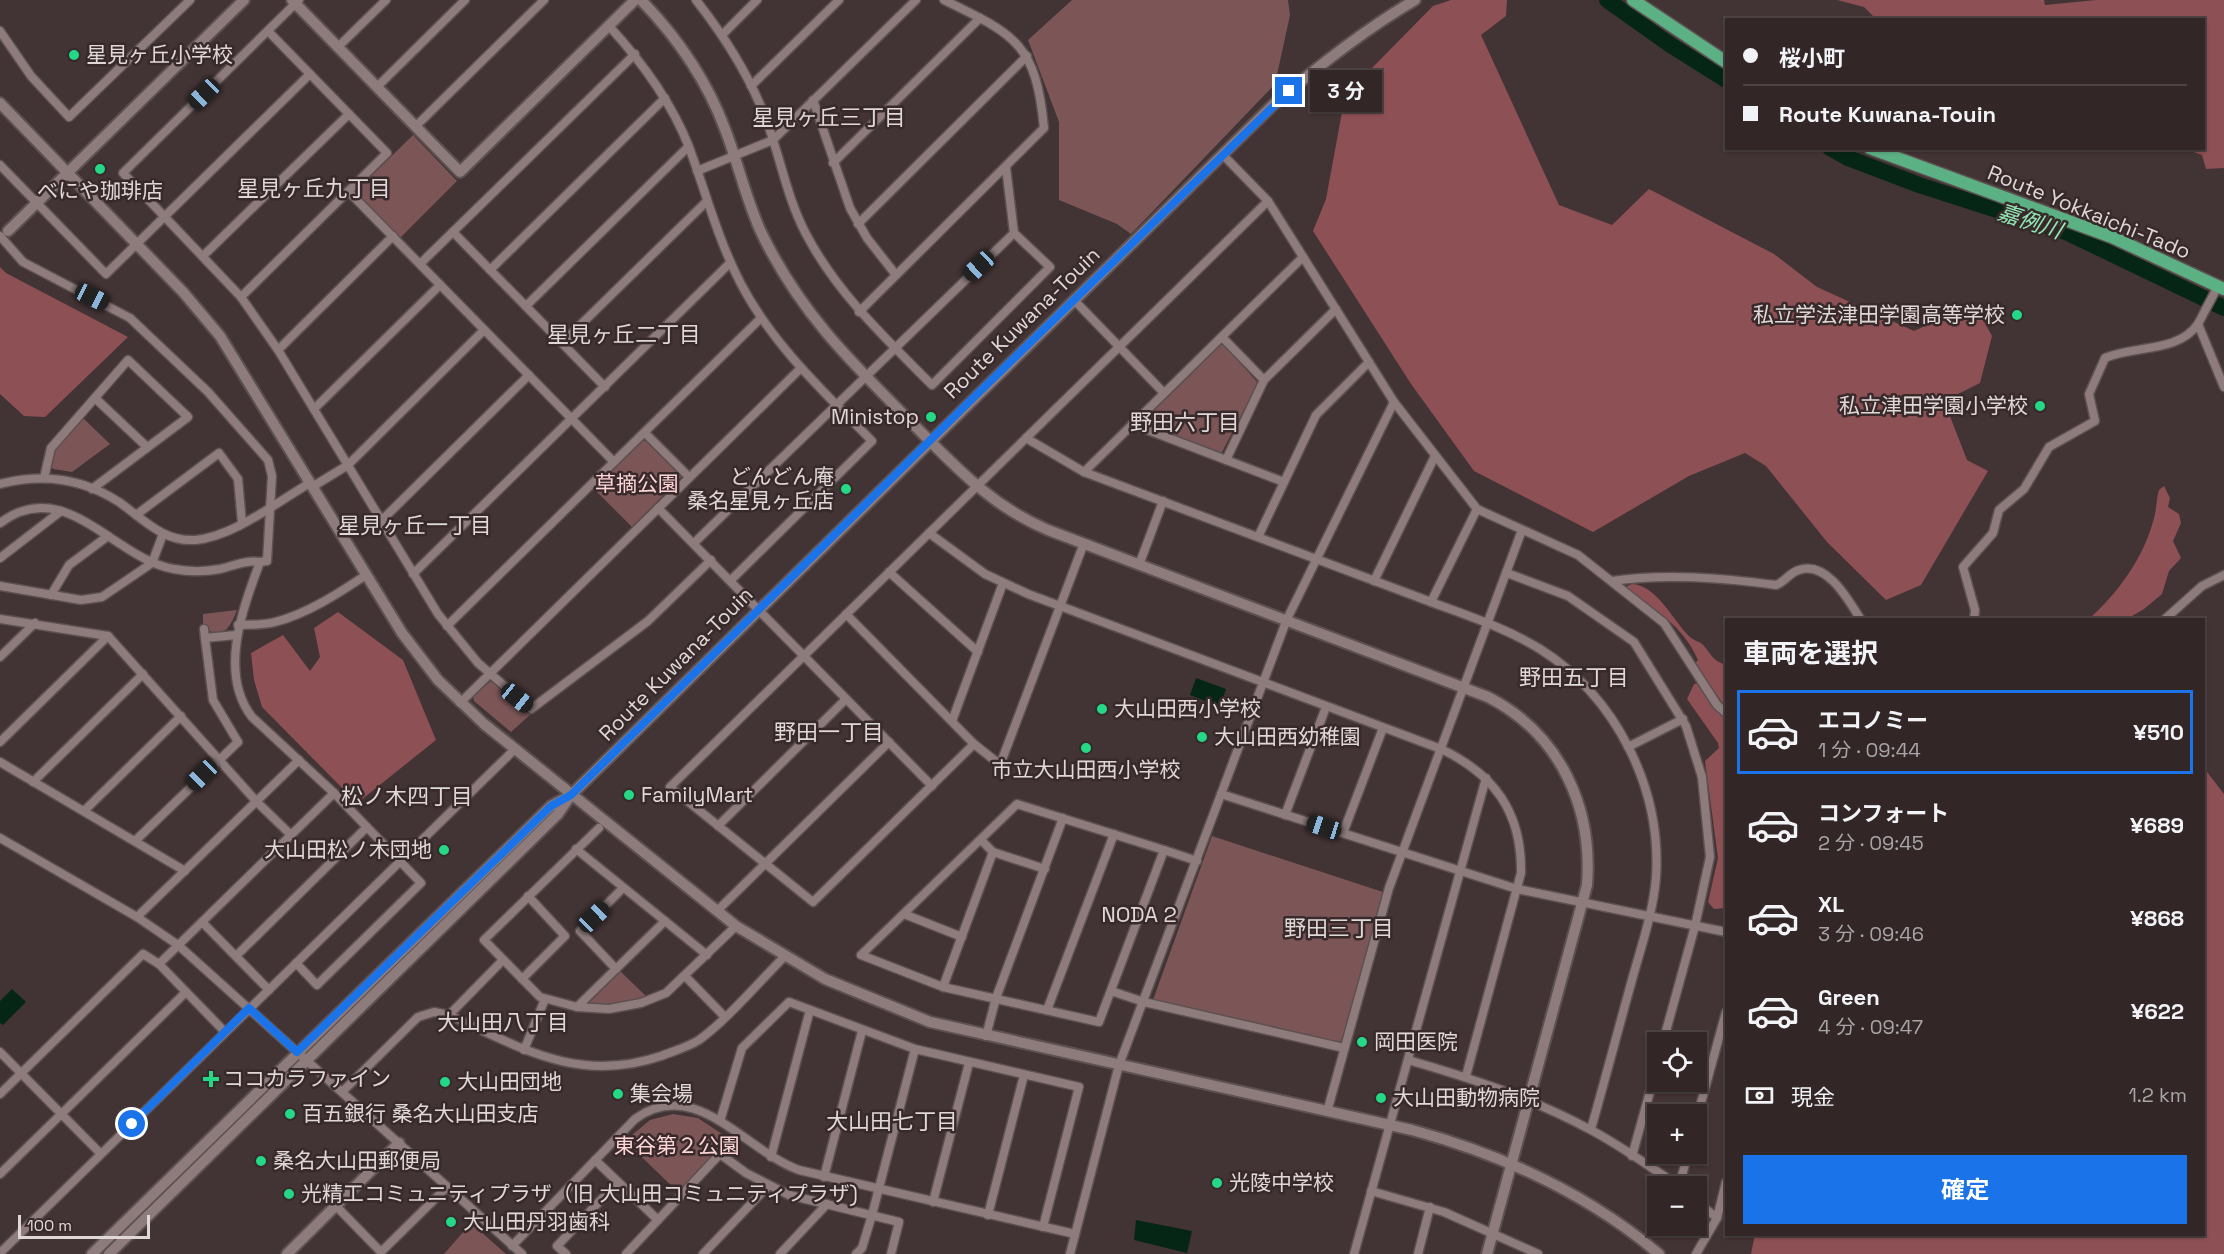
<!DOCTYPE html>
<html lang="ja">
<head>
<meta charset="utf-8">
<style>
	:root { --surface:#322627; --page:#3d3233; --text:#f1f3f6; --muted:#a8a5a7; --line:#4d4344; --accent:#1a73e8 }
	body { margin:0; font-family:"Space Grotesk","Noto Sans JP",sans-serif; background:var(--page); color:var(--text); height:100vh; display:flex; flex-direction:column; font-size:22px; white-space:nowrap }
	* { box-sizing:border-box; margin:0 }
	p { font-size:20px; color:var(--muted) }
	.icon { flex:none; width:33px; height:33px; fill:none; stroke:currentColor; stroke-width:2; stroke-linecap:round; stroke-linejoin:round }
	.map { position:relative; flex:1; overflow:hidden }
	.sheet { position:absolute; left:1725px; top:618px; width:480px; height:618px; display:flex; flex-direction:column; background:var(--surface); border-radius:0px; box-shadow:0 2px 4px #0004,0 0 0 2px var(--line) }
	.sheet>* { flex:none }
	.banner { position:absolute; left:1725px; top:18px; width:480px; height:132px; border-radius:0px; box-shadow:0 2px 4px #0004,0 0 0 2px var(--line); display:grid; align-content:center; height:132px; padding:0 18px; background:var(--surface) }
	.buttons { position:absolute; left:1647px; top:1032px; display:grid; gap:12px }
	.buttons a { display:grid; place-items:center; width:60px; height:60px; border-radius:0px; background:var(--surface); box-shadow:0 2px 4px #0004,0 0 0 2px var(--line); font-size:30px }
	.scale { position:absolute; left:18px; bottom:15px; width:132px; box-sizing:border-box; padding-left:6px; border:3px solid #e0d7d7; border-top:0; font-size:16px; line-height:21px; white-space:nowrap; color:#e0d7d7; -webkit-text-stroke:4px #38292a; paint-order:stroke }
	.end { position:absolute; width:27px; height:27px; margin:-14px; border:8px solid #1a73e8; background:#fff; box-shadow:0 0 0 3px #fff }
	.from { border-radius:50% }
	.bubble { position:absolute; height:42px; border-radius:0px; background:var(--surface); box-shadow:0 2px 4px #0004,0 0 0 2px var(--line); font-size:20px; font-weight:700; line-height:42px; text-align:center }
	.car { position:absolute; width:18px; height:36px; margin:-18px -9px; border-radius:8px; box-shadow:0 0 4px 2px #0007; background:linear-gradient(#222 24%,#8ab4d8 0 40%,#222 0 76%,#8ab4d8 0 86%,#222 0) }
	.banner b { display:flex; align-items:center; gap:21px; height:57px; font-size:22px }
	.banner b+b { border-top:2px solid var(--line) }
	.banner i { width:15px; height:15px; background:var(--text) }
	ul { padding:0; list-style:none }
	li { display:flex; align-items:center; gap:18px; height:84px; margin:0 12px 9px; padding:0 6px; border:3px solid transparent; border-radius:0px }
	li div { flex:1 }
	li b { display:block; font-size:22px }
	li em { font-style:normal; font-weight:700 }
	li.selected { border-color:var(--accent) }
	li>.icon { width:54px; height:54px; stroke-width:1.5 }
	h2 { padding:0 18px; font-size:27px; line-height:72px }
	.pay { display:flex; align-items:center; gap:15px; height:66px; padding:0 18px; font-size:22px }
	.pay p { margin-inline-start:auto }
	.action { display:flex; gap:12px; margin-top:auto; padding:12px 18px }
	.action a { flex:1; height:69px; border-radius:0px; background:var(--accent); color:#fff; font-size:24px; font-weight:700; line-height:69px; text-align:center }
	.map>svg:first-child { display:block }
	.green { fill:#7c5557 }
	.forest { fill:#8d5054 }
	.water { fill:#062615 }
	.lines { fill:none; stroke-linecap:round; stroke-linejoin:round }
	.river { stroke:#062615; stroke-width:16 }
	.street-casing { stroke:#5c5050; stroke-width:11 }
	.secondary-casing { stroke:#5c5050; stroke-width:14 }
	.primary-casing { stroke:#5c5050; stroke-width:15 }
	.street { stroke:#8e7c7d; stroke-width:8 }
	.secondary { stroke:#8e7c7d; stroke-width:10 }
	.primary { stroke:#5cb184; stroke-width:12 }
	.route { stroke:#1a73e8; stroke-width:8 }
	.poi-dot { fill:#25d886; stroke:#38292a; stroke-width:2 }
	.labels { text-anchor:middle; stroke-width:5; stroke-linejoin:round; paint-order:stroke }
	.poi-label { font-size:21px; fill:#e0d7d7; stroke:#38292a; text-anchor:start }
	.street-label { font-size:21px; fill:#e0d7d7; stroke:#38292a }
	.park-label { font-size:21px; fill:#fed6d7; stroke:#38292a }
	.neighbourhood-label { font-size:22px; fill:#e0d7d7; stroke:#38292a }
	.water-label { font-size:22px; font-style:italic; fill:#91e7b3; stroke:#38292a }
</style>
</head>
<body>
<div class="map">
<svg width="2224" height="1254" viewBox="0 0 2224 1254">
	<rect width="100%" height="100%" fill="#423334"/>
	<g class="green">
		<polygon points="1072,0 1288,0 1290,15 1275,84 1131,234 1117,224 1059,200 1059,122 1028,40"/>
		<polygon points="413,135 457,181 400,238 357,193 357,190"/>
		<polygon points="1219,345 1224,345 1258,383 1221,454 1144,424 1142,421"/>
		<polygon points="83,418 110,444 72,472 53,469 50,462 54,449"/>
		<polygon points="642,441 646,441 682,476 632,527 594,489"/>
		<path d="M237 610C232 623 225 640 208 630L207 625H203V614Z"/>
		<polygon points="491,681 531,714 511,732 474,701 473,696"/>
		<polygon points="1212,836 1383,892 1342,1041 1338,1042 1153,1000"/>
		<polygon points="620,971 647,997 621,1005 586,1006"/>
		<polygon points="673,1114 698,1118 728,1138 679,1193 625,1141 650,1120"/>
		<polygon points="471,1223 506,1254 444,1254"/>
	</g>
	<g class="forest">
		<polygon points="1451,0 1507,0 1506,16 1481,35 1559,205 1612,225 1649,189 1774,254 1817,287 1914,331 1974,303 1992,336 1980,383 1944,401 1967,460 1988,471 1921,585 1886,600 1827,542 1766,466 1745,453 1689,476 1593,532 1474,471 1411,384 1313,231 1326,199 1342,112 1370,70 1433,6"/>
		<polygon points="1837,0 2044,0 2045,5 2096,0 2224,0 2224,168 2206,169 2202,155 2185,149 2204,148 2204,20 1876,19 1864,7"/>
		<polygon points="0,267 6,273 128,337 45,417 24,416 0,394"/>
		<path d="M2164 486 2170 498 2168 507 2179 514 2181 523 2173 541 2181 558 2169 571 2162 594 2144 609 2127 619H2089C2119 592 2144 557 2154 518 2157 508 2156 499 2159 490Z"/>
		<path d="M1632 584C1657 585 1673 621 1690 637 1694 641 1699 641 1702 644 1712 654 1711 660 1726 665V708L1695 663 1698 660C1683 625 1654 610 1625 587Z"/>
		<polygon points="338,612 403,660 436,740 361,800 347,793 262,707 254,680 251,653 283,635 310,671 320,657 314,628"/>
		<polygon points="1698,683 1726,717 1726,908 1714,909 1708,902 1718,858 1705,761 1719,748 1718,743 1687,699 1694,684"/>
		<polygon points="2204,768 2224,794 2224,1254 1751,1254 1755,1234 2204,1234"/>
	</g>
	<g class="water">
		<polygon points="1196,678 1226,689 1220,707 1190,695"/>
		<polygon points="12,989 26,1002 3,1025 0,1023 0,1001"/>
		<polygon points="1136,1220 1192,1231 1187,1253 1134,1240"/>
	</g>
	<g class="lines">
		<g class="river">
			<polyline points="1607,0 1669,44 1726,80"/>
			<polyline points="1830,148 1848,158 1919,185 2068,233 2224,308"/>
		</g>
		<defs>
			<g id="street">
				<polyline points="299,0 123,173 241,297 278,350 438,614 478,663 531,709 648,621 711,560"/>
				<path d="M696 0C725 37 751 78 767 122 781 160 787 198 806 234 837 293 885 338 932 385L1050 267 1014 233 1006 167"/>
				<path d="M609 26C642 62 671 101 689 147 706 193 718 240 741 284 773 345 824 392 872 441L731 580"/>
				<polyline points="0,31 31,76 69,117 190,0"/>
				<polyline points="722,35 757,0"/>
				<polyline points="338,47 386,0"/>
				<polyline points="751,86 839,0"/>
				<polyline points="377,87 465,0"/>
				<polyline points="813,100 850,208 867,238 896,275"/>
				<polyline points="416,126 544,0"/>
				<polyline points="1223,155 1268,201 1394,402 1477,509 1578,555 1664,623 1717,705 1726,713"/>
				<polyline points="833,163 980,18"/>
				<polyline points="0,165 106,274 310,74"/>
				<polyline points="697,171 773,140 916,0"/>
				<polyline points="349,192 614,462 447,626"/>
				<polyline points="858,224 1027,56"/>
				<polyline points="453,232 605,387"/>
				<path d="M0 236 23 262 130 318 208 392 268 460 272 476 267 561 260 562C243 608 218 673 252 717L334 793 421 883 317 985 296 963"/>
				<polyline points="204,255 349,114"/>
				<polyline points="420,264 635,54"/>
				<polyline points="490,270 665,98"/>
				<polyline points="2218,286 2198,324 2224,387"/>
				<polyline points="241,297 387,153 268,31"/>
				<polyline points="1074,300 1164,393"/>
				<polyline points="526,306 688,147"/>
				<path d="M859 312 1044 128C1036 44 1016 35 944 0"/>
				<polyline points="1222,337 1264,380"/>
				<polyline points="562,343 706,202"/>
				<polyline points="278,350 393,236"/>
				<polyline points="95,398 147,447"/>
				<polyline points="314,409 440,285"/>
				<polyline points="1132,424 1284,482"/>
				<polyline points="645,433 689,477"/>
				<polyline points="1026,438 1084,472 1431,602 1477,509"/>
				<polyline points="1226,460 1264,380 1336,309"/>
				<polyline points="614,462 761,318"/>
				<polyline points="1084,472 1303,257"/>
				<polyline points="44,478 51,448 128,360 188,417 92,489"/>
				<path d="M0 484C42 473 82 478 119 502 143 519 163 542 195 540 233 537 277 502 310 483"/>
				<polyline points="312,487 348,465 484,330"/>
				<polyline points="658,508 932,786"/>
				<polyline points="136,515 219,453 238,479 242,523"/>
				<polyline points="381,521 529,375"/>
				<path d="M0 523C65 474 114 559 174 569 189 572 204 572 220 569 234 566 244 560 260 562"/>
				<path d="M929 533 985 574 1028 594 1441 749C1494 774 1522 812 1521 873L1466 1076"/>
				<polyline points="1258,537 1316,415 1369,362"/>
				<polyline points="694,543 1014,233"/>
				<polyline points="0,558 61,511"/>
				<polyline points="1139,565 1163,501"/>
				<polyline points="889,572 978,652"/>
				<polyline points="1507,573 1568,596 1634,642 1686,726 1702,777 1710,857 1695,926 1663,1042"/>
				<polyline points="413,574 730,263"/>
				<polyline points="1374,581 1435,456"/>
				<path d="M1612 581C1666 573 1722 578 1776 585 1785 582 1790 572 1799 570 1827 560 1849 601 1861 620"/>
				<polyline points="0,586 81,600 102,597 152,563 163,534"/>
				<polyline points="51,595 69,565 108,536"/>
				<path d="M1431 602C1468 616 1506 628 1540 649 1616 697 1662 788 1656 878 1653 913 1641 947 1632 980 1618 1030 1605 1080 1591 1129"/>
				<polyline points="846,614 974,744 1003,767"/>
				<polyline points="0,619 108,636 256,801 291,835"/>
				<path d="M1974 620 1975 610 1963 567 1993 533 1999 510 2024 489 2049 447 2095 421 2089 394 2105 358C2134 345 2178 353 2198 324"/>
				<polyline points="2164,620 2202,586 2224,575"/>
				<path d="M238 625C250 625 264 625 275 622 307 614 339 593 366 575"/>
				<polyline points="204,629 205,638"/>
				<polyline points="0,657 35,623"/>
				<polyline points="460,703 801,368"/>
				<polyline points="952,721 1003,583"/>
				<polyline points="0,742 108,636"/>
				<polyline points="974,744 813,902 670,787 1268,201"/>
				<polyline points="1628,747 1683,719"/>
				<polyline points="0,762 185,871"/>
				<polyline points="1000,765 1084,543"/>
				<polyline points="33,782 143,674"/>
				<polyline points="1221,794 1517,889 1726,932"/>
				<polygon points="1017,804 1164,850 1099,1022 943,987 861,955"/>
				<polyline points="84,811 181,716"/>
				<polyline points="1285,815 1326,707"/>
				<polyline points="718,826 846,699"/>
				<polyline points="599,828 484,940 540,997 577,1007 609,1009 641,1003 666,993 736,926"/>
				<polyline points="1343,833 1383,728"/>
				<polyline points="0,838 137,917 178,945 522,1254"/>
				<polyline points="981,840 993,852 1045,869"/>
				<polyline points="135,841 238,742 213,700 205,638 236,635"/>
				<polyline points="576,849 707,955"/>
				<polyline points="1164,850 1197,861"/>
				<polyline points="717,911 889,742"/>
				<polyline points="904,914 962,937"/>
				<polyline points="137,917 299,760"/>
				<polyline points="202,922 269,990"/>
				<polyline points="236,956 367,827"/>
				<polyline points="159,964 334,793"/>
				<polyline points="616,969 580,931 623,888"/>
				<polyline points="685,976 724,1016"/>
				<polyline points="522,979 565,936 528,896"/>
				<polyline points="943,987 993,852"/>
				<polyline points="1111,991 1144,1002 1344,1048"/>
				<polyline points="577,1007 665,921"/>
				<polyline points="1047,1010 1114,834"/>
				<polyline points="449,1015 503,960"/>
				<polyline points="986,1036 996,998 1063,818"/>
				<polyline points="524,1050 545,999"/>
				<polyline points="0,1052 101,1154"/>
				<path d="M1408 1060C1471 1078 1531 1098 1589 1129 1620 1145 1650 1167 1679 1186"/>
				<path d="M342 1092 418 1017 434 1012 449 1015C521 1048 579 1084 661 1056 674 1051 688 1047 699 1040 727 1020 759 982 784 957"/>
				<polyline points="0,1094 143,954 159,964 225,1032"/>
				<polyline points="1327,1112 1389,888 1522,530"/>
				<polyline points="720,1121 742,1048 789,1002 915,1049 1079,1087 1043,1227"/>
				<polyline points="1696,1121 1726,1012"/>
				<polyline points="1632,1156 1658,1063"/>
				<polyline points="771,1157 810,1010"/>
				<polyline points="595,1160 658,1220"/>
				<polyline points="0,1174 186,992"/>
				<polyline points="824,1177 862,1031"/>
				<polyline points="1679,1186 1688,1154"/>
				<polyline points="1371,1191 1444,1212 1538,1254"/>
				<polyline points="1696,1201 1717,1218"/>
				<polyline points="933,1202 969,1063"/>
				<polyline points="336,1206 381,1252 447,1187"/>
				<polyline points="988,1215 1024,1075"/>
				<path d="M512 1246 635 1119C696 1075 745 1151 799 1170L1075 1234"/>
				<polyline points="0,1253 515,749"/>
				<polyline points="566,1254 557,1246 618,1182"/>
				<polyline points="626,1254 720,1154 746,1173 789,1195 899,1222 891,1254"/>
				<polyline points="703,1254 768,1186"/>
				<polyline points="780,1254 827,1204"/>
				<polyline points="856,1254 862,1248 872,1215 915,1049"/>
				<polyline points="1070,1254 1119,1065 1287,619 1394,402"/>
				<polyline points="1354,1254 1486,778"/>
				<polyline points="1418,1254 1430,1207"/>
				<polyline points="1696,1254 1717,1218 1726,1182"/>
			</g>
			<g id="secondary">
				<polyline points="292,0 460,172 635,0"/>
				<path d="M641 0C677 37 707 81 725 129 738 163 746 199 761 232 800 313 851 362 913 424 956 467 991 506 1048 530L1488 697C1560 734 1593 807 1587 885L1487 1254"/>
				<path d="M0 103 183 292 220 336 402 633 438 680 484 724 736 926 825 979 930 1022 1412 1130C1500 1154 1588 1194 1659 1254"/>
				<polyline points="8,231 244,0"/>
				<polyline points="92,1254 551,806 568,797"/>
				<path d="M109 1254 558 814 571 795 1273 105C1318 66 1364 30 1415 0"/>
				<polyline points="287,1254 399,1143"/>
			</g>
			<g id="primary">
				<polyline points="1633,0 1726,62"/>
				<polyline points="1870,148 2112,237 2224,289"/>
			</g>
		</defs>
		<use href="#street" class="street-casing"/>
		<use href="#secondary" class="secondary-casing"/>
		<use href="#primary" class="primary-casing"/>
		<use href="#street" class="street"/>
		<use href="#secondary" class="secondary"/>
		<use href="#primary" class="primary"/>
	</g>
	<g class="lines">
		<polyline class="route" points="132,1124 249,1008 297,1052 551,806 571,795 970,401 1289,91"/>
	</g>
	<g class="poi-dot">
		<circle cx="74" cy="55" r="6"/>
		<circle cx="100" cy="169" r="6"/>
		<circle cx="2017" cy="315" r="6"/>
		<circle cx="2040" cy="406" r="6"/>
		<circle cx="931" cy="417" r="6"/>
		<circle cx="846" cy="489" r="6"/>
		<circle cx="1102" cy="709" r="6"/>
		<circle cx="1202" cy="737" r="6"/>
		<circle cx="1086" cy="748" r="6"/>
		<circle cx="629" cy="795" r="6"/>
		<circle cx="444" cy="850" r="6"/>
		<circle cx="1362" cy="1042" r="6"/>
		<path d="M208 1070h6v6h6v6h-6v6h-6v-6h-6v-6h6z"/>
		<circle cx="445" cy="1082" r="6"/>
		<circle cx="618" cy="1094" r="6"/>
		<circle cx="1381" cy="1098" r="6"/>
		<circle cx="290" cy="1114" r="6"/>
		<circle cx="261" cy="1161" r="6"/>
		<circle cx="1217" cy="1183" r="6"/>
		<circle cx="289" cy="1194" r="6"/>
		<circle cx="451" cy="1222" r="6"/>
	</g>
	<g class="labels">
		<g class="poi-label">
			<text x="86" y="62">星見ヶ丘小学校</text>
			<text x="100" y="198" text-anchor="middle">べにや珈琲店</text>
			<text x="2005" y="322" text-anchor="end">私立学法津田学園高等学校</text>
			<text x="2028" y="413" text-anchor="end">私立津田学園小学校</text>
			<text x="919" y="424" text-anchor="end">Ministop</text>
			<text x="834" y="484" text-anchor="end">どんどん庵<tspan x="834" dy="24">桑名星見ヶ丘店</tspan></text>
			<text x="1114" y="716">大山田西小学校</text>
			<text x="1214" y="744">大山田西幼稚園</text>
			<text x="1086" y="777" text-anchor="middle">市立大山田西小学校</text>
			<text x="641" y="802">FamilyMart</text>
			<text x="432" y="857" text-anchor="end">大山田松ノ木団地</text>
			<text x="1374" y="1049">岡田医院</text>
			<text x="223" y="1086">ココカラファイン</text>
			<text x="457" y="1089">大山田団地</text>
			<text x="630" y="1101">集会場</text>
			<text x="1393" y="1105">大山田動物病院</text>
			<text x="302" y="1121">百五銀行 桑名大山田支店</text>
			<text x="273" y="1168">桑名大山田郵便局</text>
			<text x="1229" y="1190">光陵中学校</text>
			<text x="301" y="1201">光精工コミュニティプラザ（旧 大山田コミュニティプラザ)</text>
			<text x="463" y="1229">大山田丹羽歯科</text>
		</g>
		<g class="street-label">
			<text transform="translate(2089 212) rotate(22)" y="7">Route Yokkaichi-Tado</text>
			<text transform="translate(1022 323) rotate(-44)" y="7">Route Kuwana-Touin</text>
			<text transform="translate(676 664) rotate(-45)" y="7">Route Kuwana-Touin</text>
		</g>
		<g class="park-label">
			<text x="637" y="491">草摘公園</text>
			<text x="677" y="1153">東谷第２公園</text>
		</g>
		<g class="neighbourhood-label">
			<text x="829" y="125">星見ヶ丘三丁目</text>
			<text x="314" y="196">星見ヶ丘九丁目</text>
			<text x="624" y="342">星見ヶ丘二丁目</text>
			<text x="1185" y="430">野田六丁目</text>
			<text x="415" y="533">星見ヶ丘一丁目</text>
			<text x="1574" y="685">野田五丁目</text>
			<text x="829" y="740">野田一丁目</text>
			<text x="407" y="804">松ノ木四丁目</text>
			<text x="1139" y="922">NODA 2</text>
			<text x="1339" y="936">野田三丁目</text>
			<text x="503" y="1030">大山田八丁目</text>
			<text x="892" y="1129">大山田七丁目</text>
		</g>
		<g class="water-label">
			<text transform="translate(2030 221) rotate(18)" y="8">嘉例川</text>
		</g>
	</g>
</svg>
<div class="buttons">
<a><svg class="icon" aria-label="locate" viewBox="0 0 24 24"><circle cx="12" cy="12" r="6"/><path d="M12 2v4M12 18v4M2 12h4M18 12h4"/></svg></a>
<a>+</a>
<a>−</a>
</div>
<div class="scale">100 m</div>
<i class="end from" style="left:132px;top:1124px"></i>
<i class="end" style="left:1289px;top:91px"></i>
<div class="bubble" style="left:1310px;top:70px;width:72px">3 分</div>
<i class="car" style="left:204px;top:94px;rotate:226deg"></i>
<i class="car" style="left:979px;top:266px;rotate:227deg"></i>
<i class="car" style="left:92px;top:297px;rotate:117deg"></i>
<i class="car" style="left:517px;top:698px;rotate:129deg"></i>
<i class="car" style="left:202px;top:775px;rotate:225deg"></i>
<i class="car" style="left:1324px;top:827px;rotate:288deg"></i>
<i class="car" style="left:594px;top:917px;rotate:46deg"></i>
<div class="banner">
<b><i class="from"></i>桜小町</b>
<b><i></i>Route Kuwana-Touin</b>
</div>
<section class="sheet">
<h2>車両を選択</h2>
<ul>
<li class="selected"><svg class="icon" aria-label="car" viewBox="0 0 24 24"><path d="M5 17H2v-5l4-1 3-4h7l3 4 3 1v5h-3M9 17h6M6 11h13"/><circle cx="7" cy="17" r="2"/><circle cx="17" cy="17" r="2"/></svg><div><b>エコノミー</b><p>1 分 · 09:44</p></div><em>¥510</em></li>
<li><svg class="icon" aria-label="car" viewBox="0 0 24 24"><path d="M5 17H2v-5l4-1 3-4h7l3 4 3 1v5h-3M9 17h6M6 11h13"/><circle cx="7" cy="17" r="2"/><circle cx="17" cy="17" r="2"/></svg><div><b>コンフォート</b><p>2 分 · 09:45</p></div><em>¥689</em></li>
<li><svg class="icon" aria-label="car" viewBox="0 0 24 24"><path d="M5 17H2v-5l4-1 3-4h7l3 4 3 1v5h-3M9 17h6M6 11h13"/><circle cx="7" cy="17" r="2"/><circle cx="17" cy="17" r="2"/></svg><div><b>XL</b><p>3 分 · 09:46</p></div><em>¥868</em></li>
<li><svg class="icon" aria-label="car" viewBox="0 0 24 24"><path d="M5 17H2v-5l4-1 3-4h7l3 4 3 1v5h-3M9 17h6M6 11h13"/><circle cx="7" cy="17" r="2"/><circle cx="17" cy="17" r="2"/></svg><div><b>Green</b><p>4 分 · 09:47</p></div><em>¥622</em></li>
</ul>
<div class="pay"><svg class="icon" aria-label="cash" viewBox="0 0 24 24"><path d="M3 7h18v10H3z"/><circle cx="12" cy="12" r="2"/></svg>現金<p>1.2 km</p></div>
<div class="action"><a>確定</a></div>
</section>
</div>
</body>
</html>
